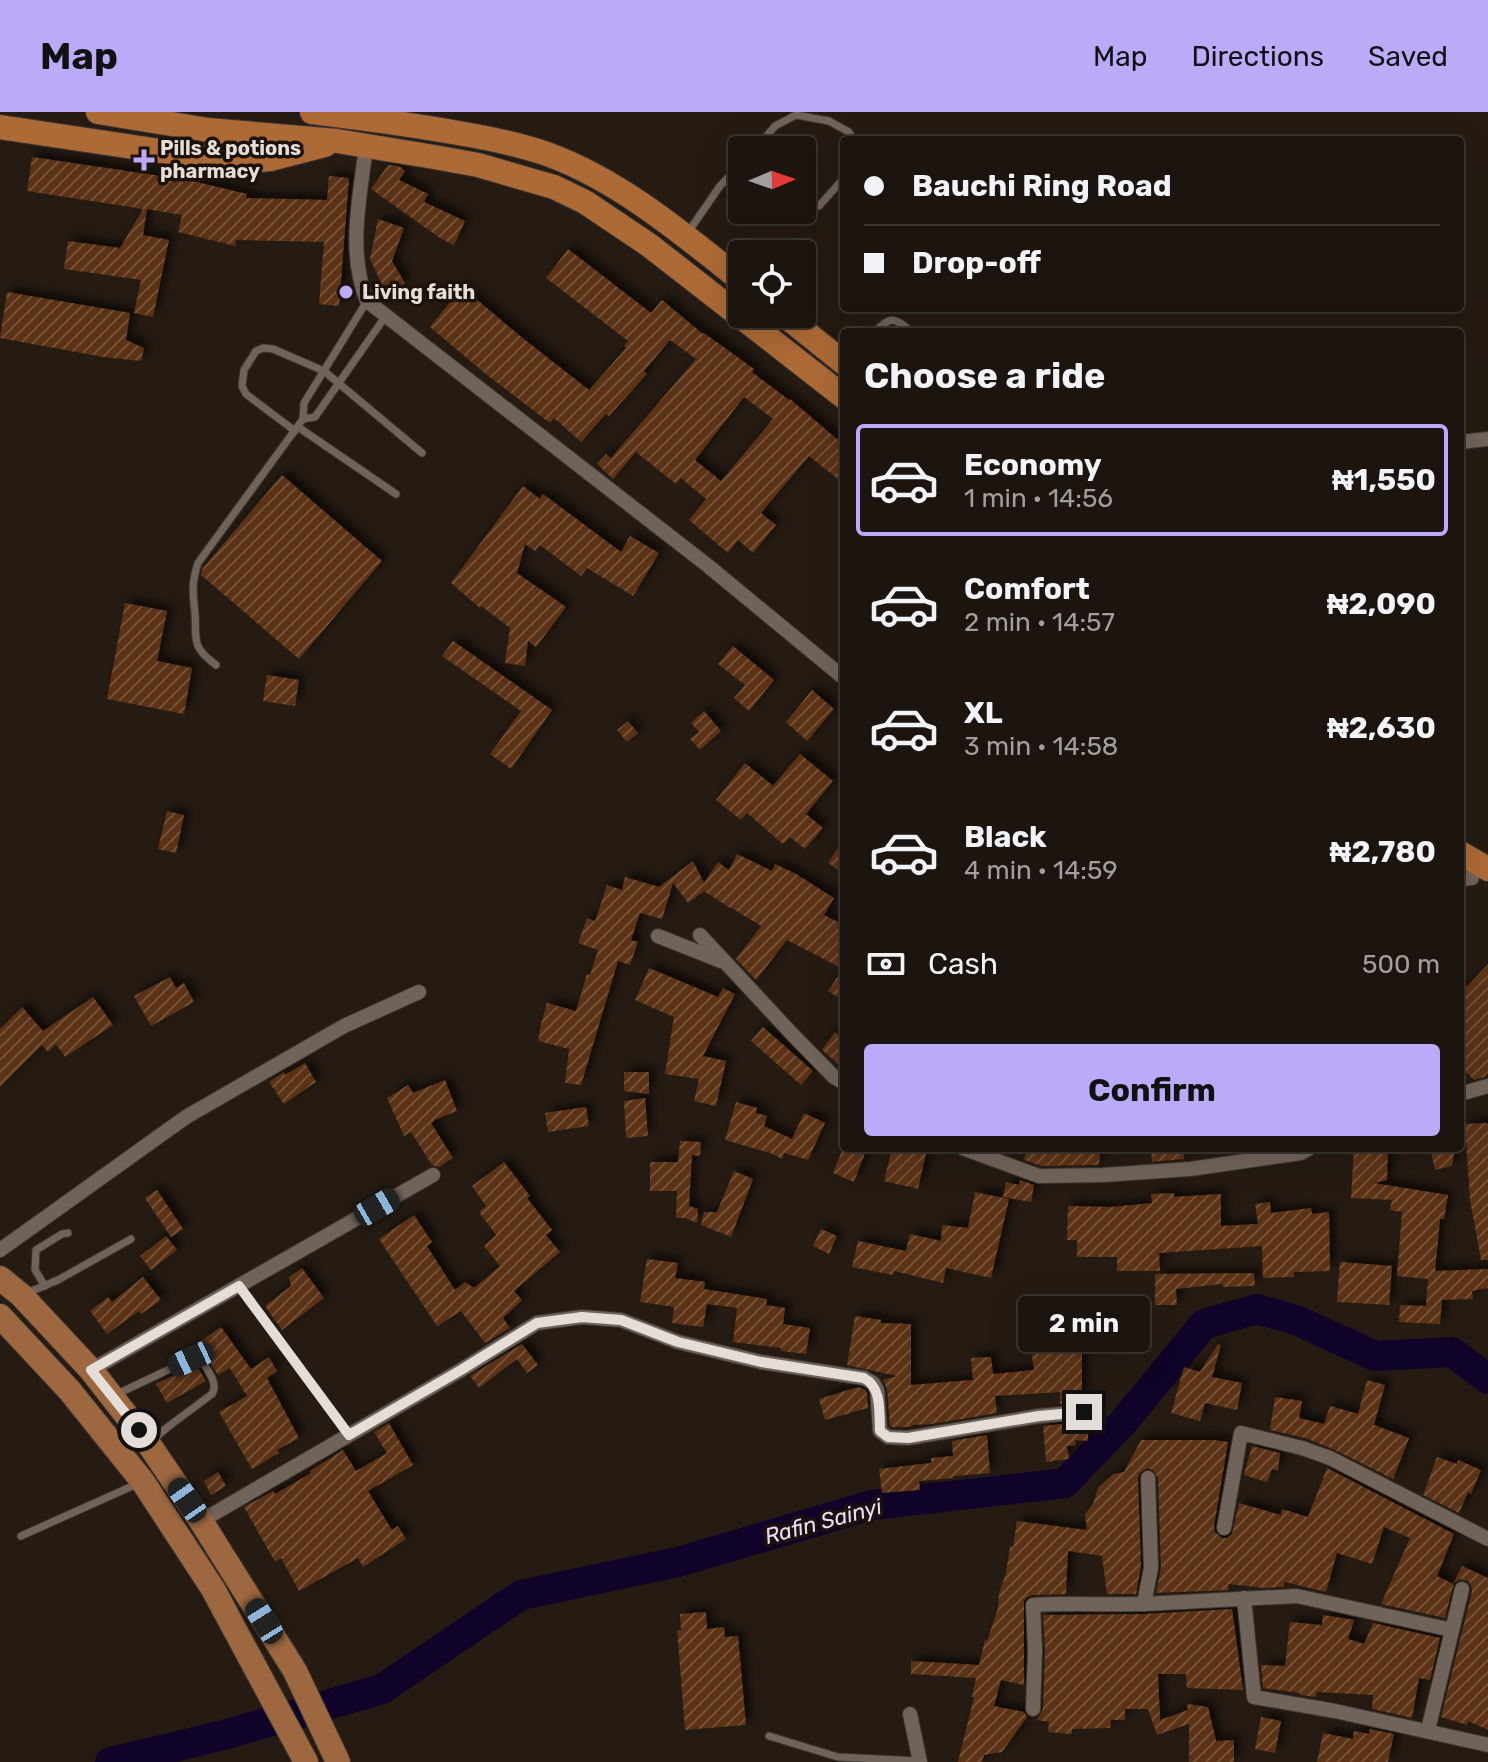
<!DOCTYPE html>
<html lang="en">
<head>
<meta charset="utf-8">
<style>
	:root { --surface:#1c140e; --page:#251d17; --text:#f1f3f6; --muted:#a09e9e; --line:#3a332e; --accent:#baaaf7 }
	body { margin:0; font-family:Rubik,sans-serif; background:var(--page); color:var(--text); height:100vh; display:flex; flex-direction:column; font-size:30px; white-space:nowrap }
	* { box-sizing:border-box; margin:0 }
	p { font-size:26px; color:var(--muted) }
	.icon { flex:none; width:44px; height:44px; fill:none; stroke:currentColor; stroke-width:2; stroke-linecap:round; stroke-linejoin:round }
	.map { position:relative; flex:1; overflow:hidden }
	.drawer { position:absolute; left:840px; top:216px; width:624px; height:824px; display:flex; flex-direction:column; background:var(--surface); border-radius:8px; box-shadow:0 8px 32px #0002,0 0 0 2px var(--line) }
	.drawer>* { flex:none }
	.guide { position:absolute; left:840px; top:24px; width:624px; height:176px; border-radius:8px; box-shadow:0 8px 32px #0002,0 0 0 2px var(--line); display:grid; align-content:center; height:176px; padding:0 24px; background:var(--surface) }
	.needle { width:52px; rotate:88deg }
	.buttons { position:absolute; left:728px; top:24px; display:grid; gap:16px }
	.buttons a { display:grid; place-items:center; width:88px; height:88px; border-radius:8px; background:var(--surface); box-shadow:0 8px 32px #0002,0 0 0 2px var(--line); font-size:40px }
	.end { position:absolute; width:36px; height:36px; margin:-18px; border:10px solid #e5ddd8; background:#111; box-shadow:0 0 0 4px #111 }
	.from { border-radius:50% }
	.bubble { position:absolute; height:56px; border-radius:8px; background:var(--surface); box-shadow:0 8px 32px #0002,0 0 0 2px var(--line); font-size:26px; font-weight:700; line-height:56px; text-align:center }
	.car { position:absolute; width:24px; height:48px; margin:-24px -12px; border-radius:10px; box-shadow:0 0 6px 2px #0007; background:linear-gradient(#222 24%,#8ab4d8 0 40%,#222 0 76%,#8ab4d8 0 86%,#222 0) }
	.guide b { display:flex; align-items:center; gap:28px; height:76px; font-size:30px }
	.guide b+b { border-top:2px solid var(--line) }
	.guide i { width:20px; height:20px; background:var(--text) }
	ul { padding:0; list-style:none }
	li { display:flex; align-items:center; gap:24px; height:112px; margin:0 16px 12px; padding:0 8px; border:4px solid transparent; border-radius:8px }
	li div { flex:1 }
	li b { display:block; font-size:30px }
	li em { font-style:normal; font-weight:700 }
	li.current { border-color:var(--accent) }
	li>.icon { width:72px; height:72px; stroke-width:1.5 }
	h2 { padding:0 24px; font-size:36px; line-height:96px }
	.pay { display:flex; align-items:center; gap:20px; height:88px; padding:0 24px; font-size:30px }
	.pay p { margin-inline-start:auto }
	.action { display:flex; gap:16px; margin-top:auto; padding:16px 24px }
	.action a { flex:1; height:92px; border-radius:8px; background:var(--accent); color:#111; font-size:32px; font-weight:700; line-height:92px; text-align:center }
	header { display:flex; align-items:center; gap:48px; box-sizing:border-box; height:112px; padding:0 40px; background:var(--accent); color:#111 }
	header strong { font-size:38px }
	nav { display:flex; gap:44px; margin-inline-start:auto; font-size:28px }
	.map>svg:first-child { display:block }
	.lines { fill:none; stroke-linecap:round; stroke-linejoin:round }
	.river { stroke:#100329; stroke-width:30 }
	.building { fill:url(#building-hatch); fill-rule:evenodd; filter:url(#shadow) }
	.service-casing { stroke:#3d3531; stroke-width:9 }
	.minor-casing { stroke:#3d3531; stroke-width:16 }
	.primary-casing { stroke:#3d3531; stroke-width:26 }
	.trunk-casing { stroke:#3d3531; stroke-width:26 }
	.service { stroke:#70635a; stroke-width:7 }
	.minor { stroke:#70635a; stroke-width:14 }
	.primary { stroke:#9d683f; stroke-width:24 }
	.trunk { stroke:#ac6a36; stroke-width:24 }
	.route { stroke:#e5ddd8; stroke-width:10 }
	.poi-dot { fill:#baaaf7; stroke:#1c120b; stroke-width:3 }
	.labels { text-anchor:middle; stroke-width:7; stroke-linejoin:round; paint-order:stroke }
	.poi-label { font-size:20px; font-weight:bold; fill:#e5ddd8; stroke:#1c120b; text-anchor:start }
	.water-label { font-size:22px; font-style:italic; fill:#e4dffe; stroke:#1c120b }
</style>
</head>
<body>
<header>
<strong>Map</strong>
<nav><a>Map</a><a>Directions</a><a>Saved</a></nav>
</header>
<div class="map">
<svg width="1488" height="1650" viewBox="0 0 1488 1650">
	<defs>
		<pattern id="building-hatch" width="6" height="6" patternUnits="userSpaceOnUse" patternTransform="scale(2)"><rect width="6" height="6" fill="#5b3313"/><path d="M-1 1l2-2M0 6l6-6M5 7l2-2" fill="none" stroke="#725035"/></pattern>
		<filter id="shadow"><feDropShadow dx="6" dy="-6" stdDeviation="4" flood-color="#0009"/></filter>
	</defs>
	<rect width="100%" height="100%" fill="#251b13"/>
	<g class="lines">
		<polyline class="river" points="110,1650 224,1623 382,1577 521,1483 678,1450 872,1393 1065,1371 1125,1308 1204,1212 1257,1197 1296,1208 1375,1244 1452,1240 1488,1267"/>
	</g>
	<g class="building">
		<polygon points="32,45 188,68 247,82 246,86 327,88 329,64 349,66 339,194 319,192 324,130 236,128 235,134 178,120 182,103 147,97 143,123 169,128 153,205 134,201 141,168 64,157 68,129 120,136 143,97 27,79"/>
		<polygon points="388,53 399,54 405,59 399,68 428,82 424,90 465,109 454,133 440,126 371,77"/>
		<polygon points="378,107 404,116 392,149 405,171 388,185 370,147"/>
		<path d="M568 137 651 201 662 188 703 222 704 221 754 257 752 260 789 288 790 287 844 333V372L809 344 761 401 776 413 753 441 738 428 728 441 689 408 706 387 681 366 676 372 636 340 613 367 597 352 606 342 611 346 696 247 670 228 644 259 647 262 609 304 606 302 581 330 554 306 550 311 487 263 430 215 462 175 520 224 589 278 626 236 624 234 628 229 546 166ZM744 285 773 307 721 369 695 348Z"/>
		<polygon points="7,180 130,201 126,228 144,236 141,249 103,245 0,226"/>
		<polygon points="282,363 382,449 299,547 201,463 203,456"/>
		<polygon points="523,374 540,387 543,382 621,440 630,424 659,441 633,484 587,456 581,464 540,433 535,439 525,432 517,461 566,495 536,535 528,529 525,554 505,551 510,516 481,494 480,496 451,471"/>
		<polygon points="125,491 167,499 157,549 192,556 184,602 107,587"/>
		<polygon points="453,529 552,598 511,657 490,642 521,599 442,544"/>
		<polygon points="733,534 774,568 749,599 734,586 745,573 718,552"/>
		<polygon points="267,563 299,568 295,594 263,589"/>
		<polygon points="812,578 834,597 807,629 786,610"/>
		<polygon points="704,599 721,619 700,638 690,627 699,620 691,611"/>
		<polygon points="628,609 638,621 627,630 617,618"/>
		<polygon points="800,642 833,669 806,702 823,716 805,737 790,725 783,732 747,701 741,708 716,688 745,651 773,674"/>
		<polygon points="167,699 184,703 176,741 158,737"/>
		<polygon points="844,726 844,762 828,751"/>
		<polygon points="737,742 772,759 775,752 796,762 834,786 824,803 844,813 844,889 828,879 843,857 787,828 756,868 736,847 761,814 730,795 730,796 704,779 688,791 673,771 662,807 640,801 631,828 638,830 630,853 618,849 581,973 565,971 569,937 538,929 541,912 547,891 576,899 587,862 590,863 598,838 578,831 587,806 595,809 607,773 622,778 625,765 659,775 693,749 704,771 718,750 729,758"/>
		<polygon points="1488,852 1488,961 1484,965 1474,968 1460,954 1460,882"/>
		<polygon points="649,856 718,885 723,876 735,882 703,944 726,949 716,994 694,989 699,967 665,962 674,905 635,888"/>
		<polygon points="170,865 176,876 184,871 194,890 151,914 134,884"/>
		<polygon points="93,885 113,913 65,945 56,932 48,940 42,933 0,975 0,917 22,895 43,919"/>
		<polygon points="763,915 813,959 801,973 751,929"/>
		<polygon points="835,920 844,926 844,957 822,938"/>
		<polygon points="305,951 316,970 284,992 269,970 284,960 285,963"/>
		<polygon points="624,960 649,960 649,982 624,979"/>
		<polygon points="445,968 457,999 434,1008 435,1009 431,1011 453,1046 439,1055 432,1053 411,1020 404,1024 387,986 408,973 413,981"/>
		<polygon points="645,986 648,1024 626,1026 624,989"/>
		<polygon points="736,990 757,996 756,1001 767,1004 764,1014 792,1027 804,1001 825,1011 808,1048 784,1041 782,1047 770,1041 725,1028"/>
		<polygon points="586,995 589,1014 548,1020 545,1001"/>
		<polygon points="1488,1011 1488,1148 1481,1148 1470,1088 1465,1012"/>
		<polygon points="680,1029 701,1030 700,1044 692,1043 689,1094 698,1097 697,1111 685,1106 676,1106 677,1079 650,1079 650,1050 678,1050"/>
		<polygon points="843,1036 867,1036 854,1070 833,1061"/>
		<polygon points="892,1036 904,1036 926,1041 918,1077 884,1069"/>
		<polygon points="1027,1036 1100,1036 1099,1053 1041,1054 1024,1048"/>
		<polygon points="1151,1036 1183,1036 1184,1047 1152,1050"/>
		<polygon points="1354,1036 1388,1036 1387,1068 1374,1071 1448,1083 1444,1107 1440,1107 1435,1159 1488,1157 1488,1176 1472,1179 1473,1187 1442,1188 1440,1212 1399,1210 1400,1193 1426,1194 1428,1167 1397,1164 1402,1100 1390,1098 1392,1088 1351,1086"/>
		<polygon points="1430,1036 1455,1036 1452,1054 1435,1058"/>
		<polygon points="504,1050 530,1084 527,1086 552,1118 546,1123 560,1140 514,1179 522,1188 503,1206 510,1216 485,1231 461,1199 437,1214 379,1127 414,1103 432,1130 427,1134 455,1178 465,1170 474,1176 500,1154 484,1134 496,1123 479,1100 486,1094 472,1074"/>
		<polygon points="734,1059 753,1067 731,1125 701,1113 704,1100 717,1100"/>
		<polygon points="1020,1068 1034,1073 1031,1090 1003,1085 1006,1070 1019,1073"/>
		<polygon points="157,1078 183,1117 171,1125 145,1086"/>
		<polygon points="975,1080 1009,1087 991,1166 946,1156 943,1171 894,1159 893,1163 852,1155 858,1129 906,1139 910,1122 941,1129 942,1113 968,1116"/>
		<polygon points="1174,1081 1174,1085 1221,1082 1221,1114 1258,1112 1255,1092 1270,1090 1271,1101 1311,1096 1312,1102 1329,1100 1330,1159 1294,1160 1294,1165 1263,1166 1262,1134 1159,1141 1160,1159 1117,1159 1117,1145 1077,1145 1077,1128 1067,1128 1068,1094 1111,1095 1152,1091 1151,1082"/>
		<polygon points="821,1117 837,1124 829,1142 813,1134"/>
		<polygon points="166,1124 177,1138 151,1158 140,1144"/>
		<polygon points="647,1147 678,1151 675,1166 705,1170 704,1177 767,1187 766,1193 785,1196 783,1212 810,1216 806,1242 781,1239 781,1236 733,1230 737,1196 707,1192 703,1215 672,1211 674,1195 640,1190"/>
		<polygon points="1340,1150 1392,1154 1389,1193 1337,1190"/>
		<polygon points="302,1156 324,1186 282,1218 265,1194 291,1174 289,1165"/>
		<polygon points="1254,1161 1255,1174 1223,1175 1223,1172 1176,1177 1177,1193 1155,1193 1155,1162"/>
		<polygon points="143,1165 161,1188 141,1202 139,1199 107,1222 90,1199 108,1185 112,1190"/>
		<polygon points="855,1204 881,1208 881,1211 911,1212 911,1273 973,1268 971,1246 991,1245 993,1262 1034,1258 1032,1243 1035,1243 1036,1226 1059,1226 1059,1223 1082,1223 1082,1290 1060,1292 1060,1280 995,1284 997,1301 932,1312 912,1313 911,1315 891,1315 890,1314 887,1277 883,1268 897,1264 847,1253"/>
		<polygon points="221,1215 251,1257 269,1245 277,1259 267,1266 299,1326 277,1338 279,1341 252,1357 219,1300 247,1284 230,1256 218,1263 206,1244 212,1242 202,1228"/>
		<polygon points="522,1232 538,1253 527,1261 517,1247 479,1276 470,1264"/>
		<polygon points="1218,1232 1221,1233 1212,1265 1242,1271 1237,1298 1205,1291 1200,1309 1171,1301 1184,1255 1200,1260"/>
		<polygon points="192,1254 197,1254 206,1269 167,1291 156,1272"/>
		<polygon points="1367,1268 1385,1273 1374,1313 1409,1326 1393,1367 1333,1337 1305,1326 1270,1318 1275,1285 1302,1289 1299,1306 1324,1312 1330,1294 1358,1302"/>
		<polygon points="858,1275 866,1278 867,1281 868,1296 825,1308 819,1287"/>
		<polygon points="1088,1309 1088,1329 1075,1328 1076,1333 1067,1334 1069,1347 1046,1350 1043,1314"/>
		<polygon points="389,1311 413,1353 368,1379 392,1418 398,1414 406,1427 363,1455 358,1446 299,1479 281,1446 275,1450 244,1395 273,1379 275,1382 311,1361 310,1359 343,1338 356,1359 387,1341 374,1320"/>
		<polygon points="987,1323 990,1361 953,1364 953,1366 919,1369 920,1378 882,1381 879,1357 931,1351 931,1346 953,1344 952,1329"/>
		<polygon points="1141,1328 1213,1328 1228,1330 1214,1414 1215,1420 1222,1426 1227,1426 1232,1422 1239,1391 1281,1403 1282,1397 1308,1405 1327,1356 1454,1422 1437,1464 1453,1472 1462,1454 1488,1466 1488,1618 1468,1609 1467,1613 1441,1605 1472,1479 1471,1473 1468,1469 1460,1467 1454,1471 1445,1506 1381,1492 1410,1426 1384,1415 1372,1452 1337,1441 1326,1480 1285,1470 1284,1475 1265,1476 1228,1472 1229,1478 1156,1481 1161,1456 1158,1366 1153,1358 1147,1356 1140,1361 1138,1366 1141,1455 1136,1482 1107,1482 1102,1444 1068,1439 1066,1482 1033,1483 1027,1485 1024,1489 1024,1573 1001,1568 994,1594 1024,1600 1027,1605 1002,1640 984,1643 982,1650 958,1650 974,1585 972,1585 976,1566 911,1562 911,1549 979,1553 985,1528 987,1529 998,1496 999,1481 1006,1461 1010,1434 1013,1435 1017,1409 1087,1418 1085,1402 1093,1392 1098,1376 1113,1362 1124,1360"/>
		<polygon points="1252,1334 1280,1341 1278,1359 1272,1357 1267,1370 1244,1363"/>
		<polygon points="1437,1345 1457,1352 1458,1348 1481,1358 1471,1382 1468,1380 1459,1401 1423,1383"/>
		<polygon points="218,1360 226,1374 211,1383 204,1369"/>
		<polygon points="1232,1497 1243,1578 1187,1576 1186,1562 1158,1562 1160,1608 1188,1598 1187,1592 1208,1595 1216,1629 1234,1628 1234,1650 1189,1650 1189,1612 1157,1623 1148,1597 1125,1597 1125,1608 1111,1608 1110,1616 1072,1617 1072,1622 1048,1620 1049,1610 1037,1608 1043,1597 1045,1539 1043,1503 1144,1502"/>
		<polygon points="706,1500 707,1517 724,1515 725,1525 738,1524 746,1613 685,1618 678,1529 677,1519 681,1518 680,1502"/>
		<polygon points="1323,1503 1354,1508 1348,1527 1364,1532 1373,1511 1440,1526 1430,1568 1419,1566 1412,1606 1372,1597 1373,1583 1317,1580 1316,1585 1300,1583 1300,1581 1263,1576 1261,1553 1285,1554 1290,1510 1322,1513"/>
		<polygon points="1261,1605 1281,1609 1275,1641 1255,1637"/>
		<polygon points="1370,1617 1394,1622 1388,1650 1317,1650 1323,1621 1353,1627 1354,1619 1369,1622"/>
	</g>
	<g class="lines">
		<defs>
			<g id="service">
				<polyline points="755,38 775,14 796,3 829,9 849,20 853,28"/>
				<polyline points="802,92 807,94 819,94 844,66"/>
				<polyline points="689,119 720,74 742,51"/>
				<polyline points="367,189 304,291 303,307 315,305 385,205"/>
				<path d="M875 220C891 203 895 206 912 220"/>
				<polyline points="298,315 396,382"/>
				<polyline points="295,319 246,282 242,274 244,258 256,239 263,236 273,237 324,259 422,341"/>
				<path d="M216 553C209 547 201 542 198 534 194 524 196 513 195 502 193 480 191 473 198 451L303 307"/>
				<polyline points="45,1174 35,1158 36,1138 62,1122 68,1121"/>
				<polyline points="239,1174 349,1323"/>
				<polyline points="27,1181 58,1168 131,1127"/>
				<path d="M115 1283 191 1247 201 1248C207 1258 219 1271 212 1282L169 1314 150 1330"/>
				<polyline points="21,1424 137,1372"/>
				<polyline points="769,1624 838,1645 920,1649"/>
			</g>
			<g id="minor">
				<path d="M366 34C360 86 347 139 367 189L707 453 844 566"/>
				<polyline points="1460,330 1488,327"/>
				<polyline points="1460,767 1472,766"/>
				<polyline points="700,823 792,922 834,965 844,971"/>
				<polyline points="658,824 721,849"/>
				<polyline points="1460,982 1488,974"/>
				<polyline points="962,1036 1039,1064 1103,1063 1190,1057 1301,1041 1310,1036"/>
				<polyline points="0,1138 186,1005 344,914 419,880"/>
				<polyline points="91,1258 433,1063"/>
				<polyline points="1148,1366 1151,1456 1144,1492 1297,1484 1452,1518"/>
				<polyline points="201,1409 461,1258 537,1211 582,1205 621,1208 678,1230 761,1250 864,1266 873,1271 877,1278 880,1319 888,1325 908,1326 1039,1304 1084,1300"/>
				<polyline points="1224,1416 1241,1321 1302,1336 1330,1346 1488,1427"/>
				<polyline points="1244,1486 1254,1585 1335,1599 1488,1633"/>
				<path d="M1033 1597 1035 1539 1033 1493C1070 1491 1107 1493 1144 1492"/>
				<polyline points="910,1602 920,1650"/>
				<polyline points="1428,1618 1462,1477"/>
			</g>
			<g id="primary">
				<polyline points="0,1166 21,1183 91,1258 148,1331 201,1409 295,1559 338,1650"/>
				<polyline points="0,1204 70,1279 143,1370 213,1477 306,1650"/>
			</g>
			<g id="trunk">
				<polyline points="98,0 208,18 337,29 434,45 478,53 554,75 585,90 649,133 844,285"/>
				<path d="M312 0C361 6 410 12 458 21 488 26 518 32 547 42 619 68 683 122 742 169"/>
				<polyline points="0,15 234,50 271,47 325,33"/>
				<polyline points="783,202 844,251"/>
				<polyline points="1460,741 1488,757"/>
			</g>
		</defs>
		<use href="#service" class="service-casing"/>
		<use href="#minor" class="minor-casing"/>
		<use href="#primary" class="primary-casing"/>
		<use href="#trunk" class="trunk-casing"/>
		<use href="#service" class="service"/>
		<use href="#minor" class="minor"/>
		<use href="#primary" class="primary"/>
		<use href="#trunk" class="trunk"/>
	</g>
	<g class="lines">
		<path class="route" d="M139 1318 91 1258 239 1174 349 1323 461 1258 537 1211 582 1205 621 1208 678 1230 761 1250 864 1266C882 1276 879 1299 880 1319L888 1325 908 1326 1039 1304 1084 1300"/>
	</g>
	<g class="poi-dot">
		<path d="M140 36h8v8h8v8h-8v8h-8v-8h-8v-8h8z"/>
		<circle cx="346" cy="180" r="8"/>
	</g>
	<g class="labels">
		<g class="poi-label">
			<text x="160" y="43">Pills &amp; potions<tspan x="160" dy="23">pharmacy</tspan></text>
			<text x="362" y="187">Living faith</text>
		</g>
		<g class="water-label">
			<text transform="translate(823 1409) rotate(-15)" y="8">Rafin Sainyi</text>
		</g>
	</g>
</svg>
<div class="buttons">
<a><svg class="needle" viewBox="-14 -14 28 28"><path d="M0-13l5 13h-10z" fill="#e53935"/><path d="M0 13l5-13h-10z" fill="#a09e9e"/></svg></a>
<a><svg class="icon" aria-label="locate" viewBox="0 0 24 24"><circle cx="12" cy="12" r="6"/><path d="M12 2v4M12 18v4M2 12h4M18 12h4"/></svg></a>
</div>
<i class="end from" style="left:139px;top:1318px"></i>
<i class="end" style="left:1084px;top:1300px"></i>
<div class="bubble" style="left:1018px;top:1184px;width:132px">2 min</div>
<i class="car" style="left:377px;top:1095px;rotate:60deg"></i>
<i class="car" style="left:191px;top:1247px;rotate:245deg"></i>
<i class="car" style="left:187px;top:1388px;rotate:325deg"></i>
<i class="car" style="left:264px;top:1509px;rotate:328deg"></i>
<div class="guide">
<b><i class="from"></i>Bauchi Ring Road</b>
<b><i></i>Drop-off</b>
</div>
<section class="drawer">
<h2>Choose a ride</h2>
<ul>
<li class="current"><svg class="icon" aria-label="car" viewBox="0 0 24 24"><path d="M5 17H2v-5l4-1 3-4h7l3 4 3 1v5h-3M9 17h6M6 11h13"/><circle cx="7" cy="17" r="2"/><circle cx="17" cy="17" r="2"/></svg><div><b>Economy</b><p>1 min · 14:56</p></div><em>₦1,550</em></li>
<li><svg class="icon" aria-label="car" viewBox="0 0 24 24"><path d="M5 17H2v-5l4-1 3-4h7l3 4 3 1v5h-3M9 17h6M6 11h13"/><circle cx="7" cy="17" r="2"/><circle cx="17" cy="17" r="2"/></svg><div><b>Comfort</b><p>2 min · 14:57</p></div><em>₦2,090</em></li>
<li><svg class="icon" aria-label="car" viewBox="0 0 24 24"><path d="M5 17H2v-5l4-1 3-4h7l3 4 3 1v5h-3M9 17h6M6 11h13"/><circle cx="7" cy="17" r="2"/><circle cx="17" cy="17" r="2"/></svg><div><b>XL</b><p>3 min · 14:58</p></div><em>₦2,630</em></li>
<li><svg class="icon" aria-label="car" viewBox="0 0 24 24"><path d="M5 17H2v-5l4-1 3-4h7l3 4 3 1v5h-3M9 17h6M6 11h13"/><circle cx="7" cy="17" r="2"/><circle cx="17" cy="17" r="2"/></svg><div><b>Black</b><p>4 min · 14:59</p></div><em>₦2,780</em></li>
</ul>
<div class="pay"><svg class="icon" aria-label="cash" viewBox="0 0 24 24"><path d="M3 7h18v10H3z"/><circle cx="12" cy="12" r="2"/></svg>Cash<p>500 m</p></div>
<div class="action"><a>Confirm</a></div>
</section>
</div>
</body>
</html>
